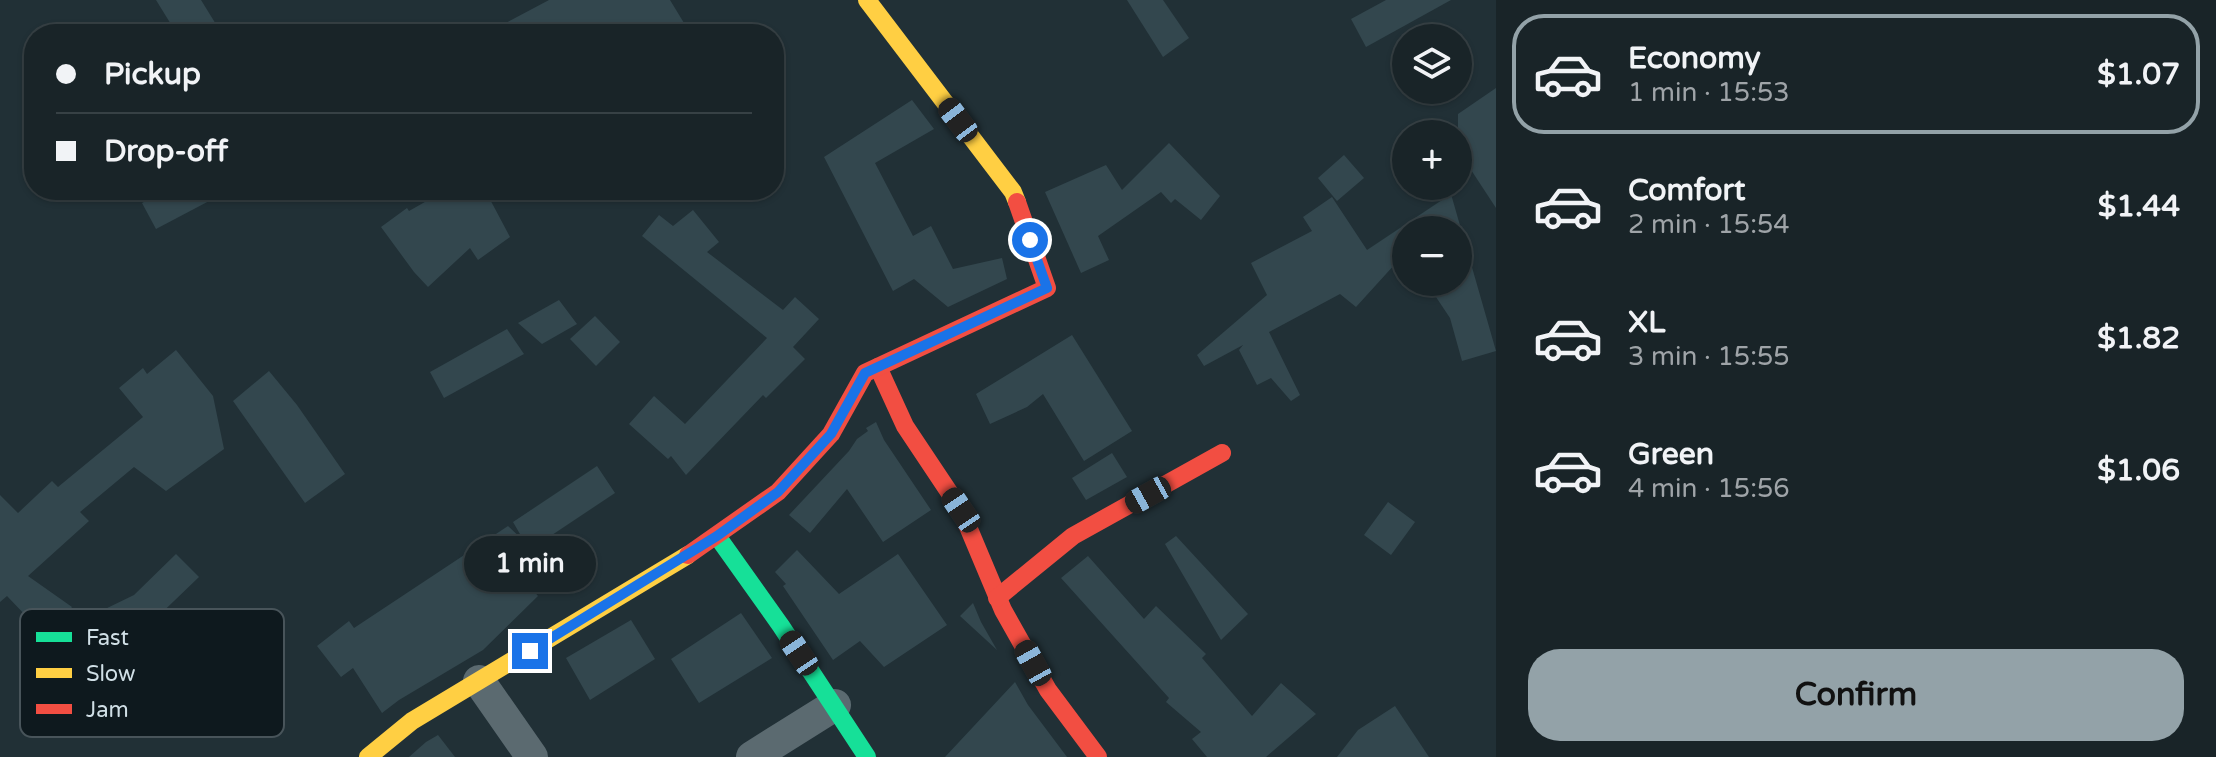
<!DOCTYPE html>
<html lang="en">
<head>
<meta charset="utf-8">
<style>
	:root { --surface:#192428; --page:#222c30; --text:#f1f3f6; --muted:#9fa4a8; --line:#374145; --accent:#93a2a8 }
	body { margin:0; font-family:"Varela Round",sans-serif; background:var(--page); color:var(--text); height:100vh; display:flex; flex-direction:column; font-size:30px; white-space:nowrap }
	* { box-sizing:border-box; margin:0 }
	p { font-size:26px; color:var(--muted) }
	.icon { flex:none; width:44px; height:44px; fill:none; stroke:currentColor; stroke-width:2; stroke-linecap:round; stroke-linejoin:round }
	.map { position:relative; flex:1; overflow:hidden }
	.details { display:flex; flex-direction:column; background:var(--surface); width:720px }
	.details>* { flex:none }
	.hud { position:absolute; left:24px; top:24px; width:760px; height:176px; border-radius:32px; box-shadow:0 2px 6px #0004,0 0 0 2px var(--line); display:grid; align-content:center; height:176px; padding:0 32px; background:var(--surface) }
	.buttons { position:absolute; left:1392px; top:24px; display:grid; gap:16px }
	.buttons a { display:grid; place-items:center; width:80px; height:80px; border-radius:50%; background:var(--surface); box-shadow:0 2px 6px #0004,0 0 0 2px var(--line); font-size:40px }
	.end { position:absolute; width:36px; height:36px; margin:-18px; border:10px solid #1a73e8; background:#fff; box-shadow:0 0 0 4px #fff }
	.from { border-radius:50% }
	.bubble { position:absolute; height:56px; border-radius:28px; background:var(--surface); box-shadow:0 2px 6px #0004,0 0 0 2px var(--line); font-size:26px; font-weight:800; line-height:56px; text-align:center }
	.car { position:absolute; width:24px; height:48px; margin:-24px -12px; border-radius:10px; box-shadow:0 0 6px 2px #0007; background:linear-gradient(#222 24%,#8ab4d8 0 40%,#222 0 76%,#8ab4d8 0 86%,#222 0) }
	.hud b { display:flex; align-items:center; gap:28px; height:76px; font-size:30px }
	.hud b+b { border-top:2px solid var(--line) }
	.hud i { width:20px; height:20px; background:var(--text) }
	ul { padding:14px 0 0; list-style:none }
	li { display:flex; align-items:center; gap:24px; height:120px; margin:0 16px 12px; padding:0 16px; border:4px solid transparent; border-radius:32px }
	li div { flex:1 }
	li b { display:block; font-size:30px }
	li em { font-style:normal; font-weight:800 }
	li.active { border-color:var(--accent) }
	li>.icon { width:72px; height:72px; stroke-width:1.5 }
	.button { display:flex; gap:16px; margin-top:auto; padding:16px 32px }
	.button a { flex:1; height:92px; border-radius:32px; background:var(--accent); color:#111; font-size:32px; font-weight:800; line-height:92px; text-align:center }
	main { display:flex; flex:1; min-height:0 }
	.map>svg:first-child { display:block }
	.building { fill:#33474e }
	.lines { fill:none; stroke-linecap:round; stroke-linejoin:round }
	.street { stroke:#5b6a70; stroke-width:32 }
	.fast { stroke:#16e098; stroke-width:18 }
	.slow { stroke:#ffcf43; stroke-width:18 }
	.jam { stroke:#f24e42; stroke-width:18 }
	.route { stroke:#1a73e8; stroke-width:10 }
	.key { fill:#0e191e; stroke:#48545a; stroke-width:2 }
	.key-label { font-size:22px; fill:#d0dfe6 }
</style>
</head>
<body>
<main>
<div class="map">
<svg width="1496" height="757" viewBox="0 0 1496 757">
	<rect width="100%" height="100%" fill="#213036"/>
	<g class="building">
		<polygon points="156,0 201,0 222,34 177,34"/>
		<polygon points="549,0 670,0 684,23 666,34 591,34 582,22 559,34 485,34"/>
		<polygon points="1127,0 1163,0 1189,38 1163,57"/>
		<polygon points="1386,0 1451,0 1366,47 1351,19"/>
		<polygon points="1496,88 1496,208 1458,150 1458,114"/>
		<polygon points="912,100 934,129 875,163 913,236 931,226 953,269 1002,258 1007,279 948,307 914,279 893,291 824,157"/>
		<polygon points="1169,143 1220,196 1201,220 1175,199 1171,203 1161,192 1098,236 1109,260 1081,273 1045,192 1106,165 1122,190"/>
		<polygon points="1344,155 1364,178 1337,201 1318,178"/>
		<polygon points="166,190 230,190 156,229 142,203"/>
		<polygon points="446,190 485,190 510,237 478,260 470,248 428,287 414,272 381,227 407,208 409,211"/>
		<polygon points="1451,194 1496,351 1462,361 1450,318 1426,282 1458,282 1458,230 1406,230 1406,252 1356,307 1340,294 1269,332 1300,395 1291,401 1271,378 1257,385 1239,350 1243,345 1204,366 1197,355 1267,295 1251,263 1312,231 1303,217 1332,197 1367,250"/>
		<polygon points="693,210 719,242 707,252 783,310 795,297 819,319 793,347 805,359 766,398 763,395 686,475 671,456 668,459 629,424 654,396 685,424 767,338 642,236 659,215 673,226"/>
		<polygon points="559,300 577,324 542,344 518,323"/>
		<polygon points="595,316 620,342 596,366 570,339"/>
		<polygon points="507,329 524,354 444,398 430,372"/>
		<polygon points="1072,335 1132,431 1084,461 1043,394 1027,407 990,424 976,394"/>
		<polygon points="176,350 213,396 224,449 166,491 134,467 80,512 89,521 28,576 72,607 48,642 24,625 28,618 7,596 0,602 0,495 18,513 52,481 58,487 143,417 119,388 143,368 147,374"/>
		<polygon points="269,371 297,405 345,474 305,503 233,401"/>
		<polygon points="876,422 884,440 931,510 883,542 847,489 810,533 789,515 849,451 857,439 868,431 866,428"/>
		<polygon points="1112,453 1127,477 1086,500 1072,478"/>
		<polygon points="597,466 615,493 510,563 538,596 483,650 399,700 382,713 353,668 341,677 317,646 349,621 354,628 508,526 524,541 513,522"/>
		<polygon points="1388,502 1415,522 1391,555 1364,535"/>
		<polygon points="1176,536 1248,614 1221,640 1165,544"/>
		<polygon points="797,550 839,594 898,554 947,625 884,667 860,641 833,660 783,586 786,584 775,572"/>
		<polygon points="176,554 199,577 149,625 85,656 70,626 134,595"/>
		<polygon points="1088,556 1144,619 1156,606 1206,654 1202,658 1252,716 1281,683 1316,714 1266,757 1207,757 1192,739 1201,732 1166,702 1169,698 1061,578"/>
		<polygon points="973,603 981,622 997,650 960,616"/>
		<polygon points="741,613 772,658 699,703 671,659"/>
		<polygon points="631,620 655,659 590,700 566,658"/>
		<polygon points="1015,682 1028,705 1067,757 945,757"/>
		<polygon points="1395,706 1429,757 1337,757 1358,730"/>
		<polygon points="438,735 455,757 409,757 426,742"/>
	</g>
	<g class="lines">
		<g class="street">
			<polyline points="479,681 532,757"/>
			<polyline points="752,757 835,705"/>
		</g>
		<polyline class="fast" points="717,536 781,626 867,757"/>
		<g class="slow">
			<polyline points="867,0 1013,192 1017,202"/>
			<polyline points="368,757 412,721 688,555"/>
		</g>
		<g class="jam">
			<polyline points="878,367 905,426 961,510 1003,610 1048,690 1098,757"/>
			<polyline points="688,555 778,492 831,434 865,373 1047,288 1017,202"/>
			<polyline points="997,598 1073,536 1222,453"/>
		</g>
	</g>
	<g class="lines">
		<polyline class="route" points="530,651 717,536 778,492 831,434 865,373 1047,288 1030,240"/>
	</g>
	<rect x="20" y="609" width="264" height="128" rx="12" class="key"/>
	<rect x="36" y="632" width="36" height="10" fill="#16e098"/>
	<rect x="36" y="668" width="36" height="10" fill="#ffcf43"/>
	<rect x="36" y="704" width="36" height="10" fill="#f24e42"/>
	<g class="key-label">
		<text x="86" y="645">Fast</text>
		<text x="86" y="681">Slow</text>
		<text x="86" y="717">Jam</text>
	</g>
</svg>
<div class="buttons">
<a><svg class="icon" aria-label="layers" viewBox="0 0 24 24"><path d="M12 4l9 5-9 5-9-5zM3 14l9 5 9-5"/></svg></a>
<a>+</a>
<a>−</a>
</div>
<i class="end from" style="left:1030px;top:240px"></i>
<i class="end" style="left:530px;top:651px"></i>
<div class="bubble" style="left:464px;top:536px;width:132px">1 min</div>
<i class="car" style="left:958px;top:120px;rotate:323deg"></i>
<i class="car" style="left:1148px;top:495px;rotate:241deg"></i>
<i class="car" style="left:961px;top:510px;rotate:326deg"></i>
<i class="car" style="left:799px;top:653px;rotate:326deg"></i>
<i class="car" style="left:1033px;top:663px;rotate:331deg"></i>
<div class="hud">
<b><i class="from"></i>Pickup</b>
<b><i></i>Drop-off</b>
</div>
</div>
<section class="details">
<ul>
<li class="active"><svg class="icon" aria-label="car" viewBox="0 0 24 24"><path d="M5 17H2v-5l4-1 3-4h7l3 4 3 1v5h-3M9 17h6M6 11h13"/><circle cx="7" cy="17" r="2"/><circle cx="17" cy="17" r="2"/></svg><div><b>Economy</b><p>1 min · 15:53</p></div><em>$1.07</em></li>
<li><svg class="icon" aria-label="car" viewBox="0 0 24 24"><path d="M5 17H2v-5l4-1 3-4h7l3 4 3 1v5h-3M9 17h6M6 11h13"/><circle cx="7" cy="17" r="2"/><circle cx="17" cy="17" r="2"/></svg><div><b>Comfort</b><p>2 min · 15:54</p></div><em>$1.44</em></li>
<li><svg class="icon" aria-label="car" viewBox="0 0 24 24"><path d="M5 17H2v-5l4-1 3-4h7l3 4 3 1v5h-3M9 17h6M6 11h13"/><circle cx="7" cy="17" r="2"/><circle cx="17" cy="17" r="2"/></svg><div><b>XL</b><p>3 min · 15:55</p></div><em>$1.82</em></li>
<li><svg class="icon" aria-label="car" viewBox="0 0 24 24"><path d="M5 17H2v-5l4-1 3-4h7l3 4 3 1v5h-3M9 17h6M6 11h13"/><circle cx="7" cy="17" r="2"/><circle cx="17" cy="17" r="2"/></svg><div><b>Green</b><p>4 min · 15:56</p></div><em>$1.06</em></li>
</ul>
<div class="button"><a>Confirm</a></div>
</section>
</main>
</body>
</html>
